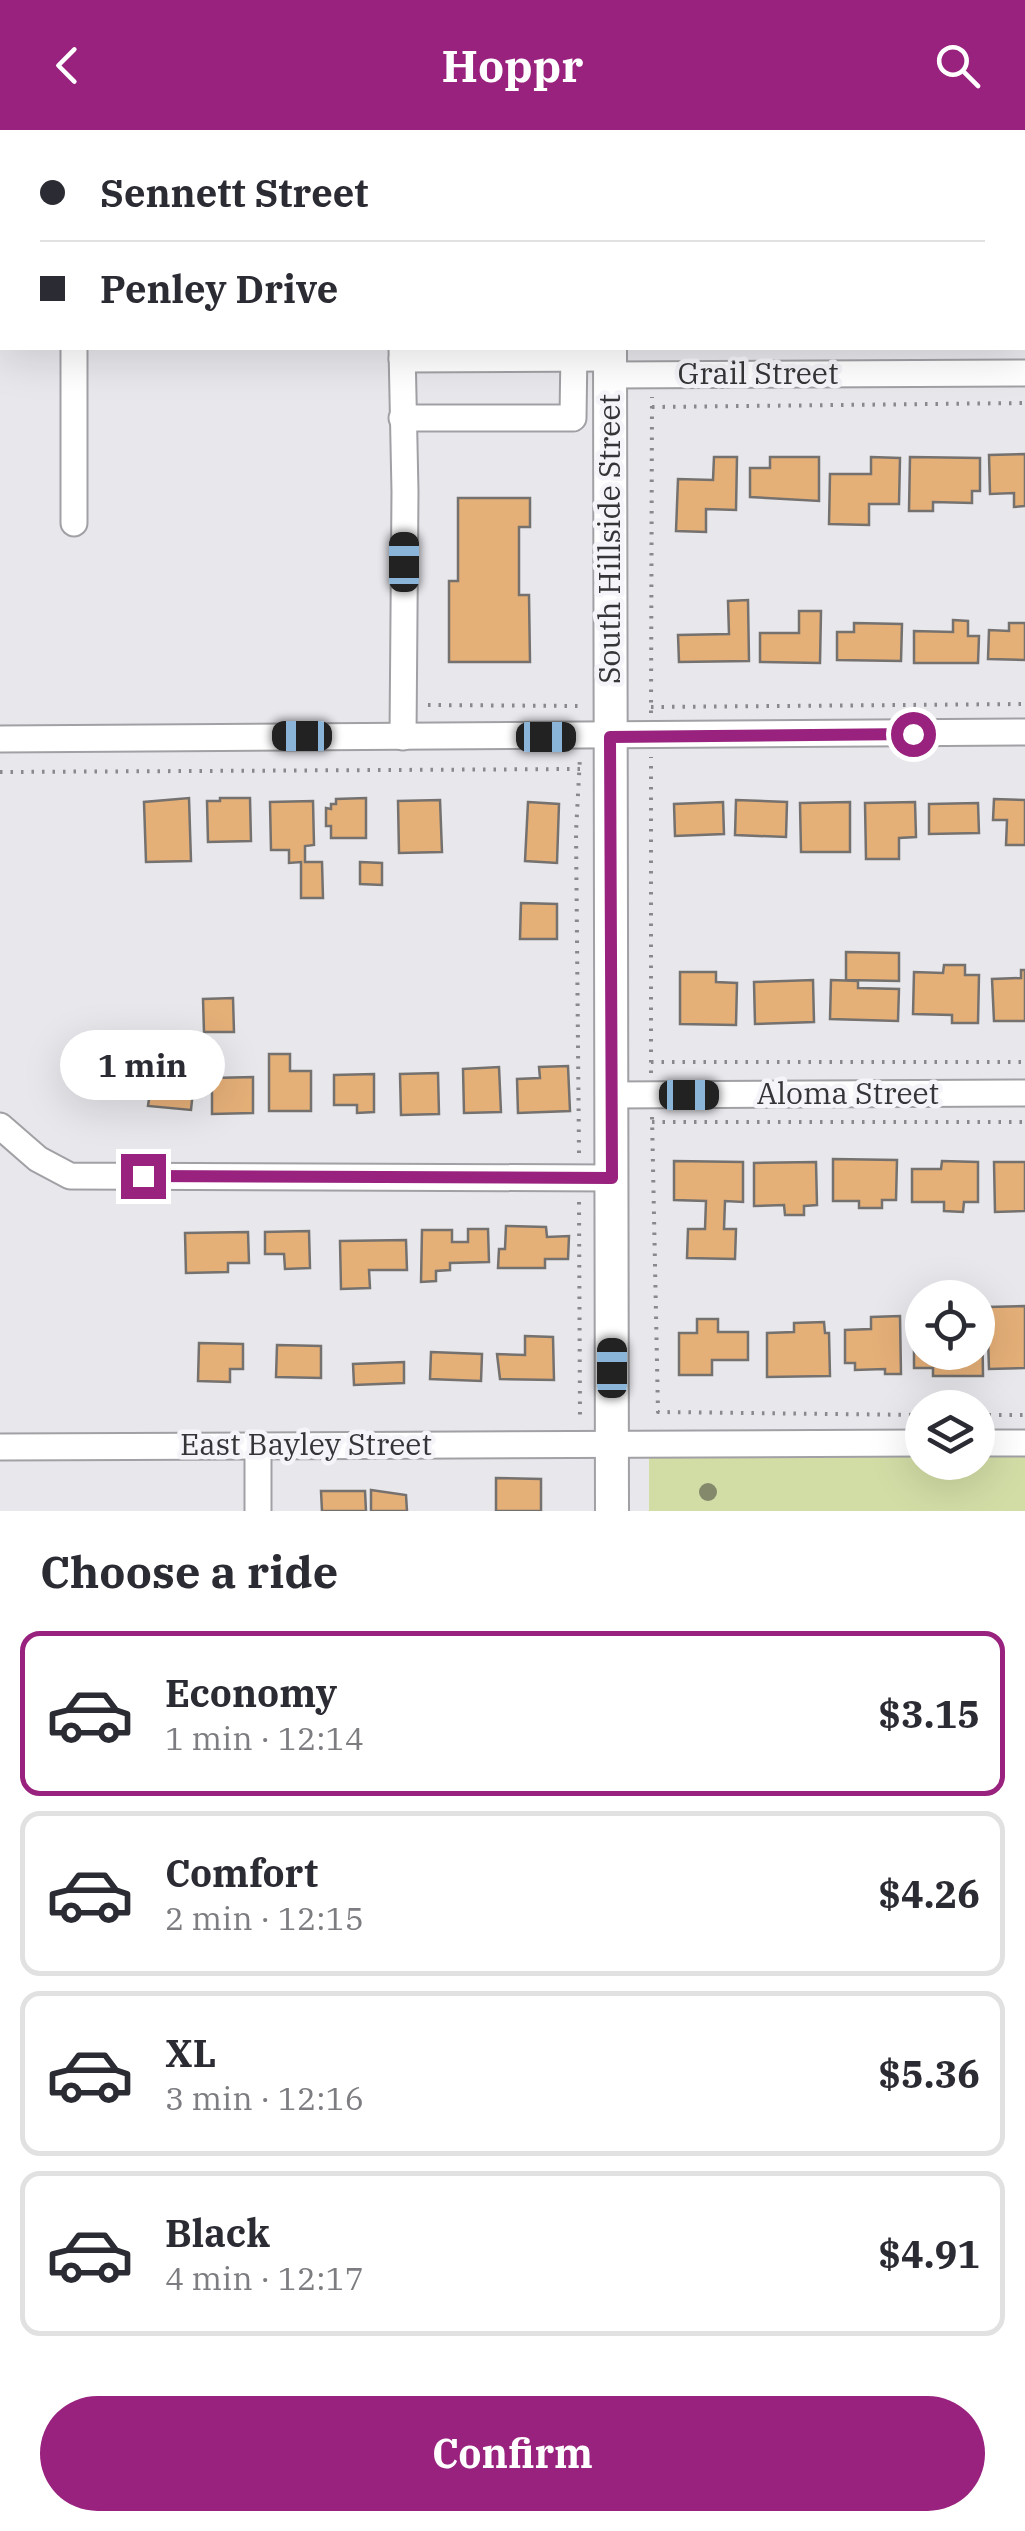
<!DOCTYPE html>
<html lang="en">
<head>
<meta charset="utf-8">
<style>
	:root { --surface:#fff; --page:#f7f7f7; --text:#2b2b33; --muted:#7c7c81; --line:#e1e1e2; --accent:#98227d }
	body { margin:0; font-family:"IBM Plex Serif",serif; background:var(--page); color:var(--text); height:100vh; display:flex; flex-direction:column; font-size:38px; white-space:nowrap }
	* { box-sizing:border-box; margin:0 }
	p { font-size:32px; color:var(--muted) }
	.icon { flex:none; width:55px; height:55px; fill:none; stroke:currentColor; stroke-width:2; stroke-linecap:round; stroke-linejoin:round }
	.map { position:relative; height:1381px; overflow:hidden }
	.drawer { display:flex; flex-direction:column; background:var(--surface); flex:1 }
	.drawer>* { flex:none }
	.top-card { position:absolute; left:0px; top:0px; width:1025px; height:220px; box-shadow:0 10px 40px #0002; display:grid; align-content:center; height:220px; padding:0 40px; background:var(--surface) }
	.controls { position:absolute; left:905px; top:1150px; display:grid; gap:20px }
	.controls a { display:grid; place-items:center; width:90px; height:90px; border-radius:50%; background:var(--surface); box-shadow:0 10px 40px #0002; font-size:50px }
	.end { position:absolute; width:45px; height:45px; margin:-22px; border:12px solid #98227d; background:#fff; box-shadow:0 0 0 5px #fff }
	.from { border-radius:50% }
	.bubble { position:absolute; height:70px; border-radius:35px; background:var(--surface); box-shadow:0 10px 40px #0002; font-size:32px; font-weight:700; line-height:70px; text-align:center }
	.car { position:absolute; width:30px; height:60px; margin:-30px -15px; border-radius:12px; box-shadow:0 0 8px 2px #0007; background:linear-gradient(#222 24%,#8ab4d8 0 40%,#222 0 76%,#8ab4d8 0 86%,#222 0) }
	.top-card b { display:flex; align-items:center; gap:35px; height:95px; font-size:38px }
	.top-card b+b { border-top:2px solid var(--line) }
	.top-card i { width:25px; height:25px; background:var(--text) }
	ul { padding:0; list-style:none }
	li { display:flex; align-items:center; gap:30px; height:165px; margin:0 20px 15px; padding:0 20px; border:5px solid var(--line); border-radius:20px }
	li div { flex:1 }
	li b { display:block; font-size:38px }
	li em { font-style:normal; font-weight:700 }
	li.current { border-color:var(--accent) }
	li>.icon { width:90px; height:90px; stroke-width:1.5 }
	h2 { padding:0 40px; font-size:45px; line-height:120px }
	.cta { display:flex; gap:20px; margin-top:auto; padding:20px 40px }
	.cta a { flex:1; height:115px; border-radius:60px; background:var(--accent); color:#fff; font-size:40px; font-weight:700; line-height:115px; text-align:center }
	header { display:flex; justify-content:space-between; align-items:center; height:130px; padding:0 40px; background:var(--accent); color:#fff; font-size:45px; font-weight:700 }
	.map>svg:first-child { display:block }
	.green { fill:#d2dda6 }
	.building { fill:#e5af78; stroke:#75716e; stroke-width:2.5 }
	.lines { fill:none; stroke-linecap:round; stroke-linejoin:round }
	.minor-casing { stroke:#a1a1a5; stroke-width:29 }
	.major-casing { stroke:#a1a1a5; stroke-width:36 }
	.path { stroke:#89898c; stroke-width:4; stroke-dasharray:2.5 8; stroke-linecap:butt }
	.minor { stroke:#fff; stroke-width:25 }
	.major { stroke:#fff; stroke-width:32 }
	.tree { fill:#85896c }
	.route { stroke:#98227d; stroke-width:12 }
	.labels { text-anchor:middle; stroke-width:9; stroke-linejoin:round; paint-order:stroke }
	.street-label { font-size:30px; fill:#353537; stroke:#f4f4f9 }
</style>
</head>
<body>
<header><svg class="icon" aria-label="back" viewBox="0 0 24 24"><path d="M15 5l-7 7 7 7"/></svg>Hoppr<svg class="icon" aria-label="search" viewBox="0 0 24 24"><circle cx="10" cy="10" r="6"/><path d="M15 15l6 6"/></svg></header>
<div class="map">
<svg width="1025" height="1381" viewBox="0 0 1025 1381">
	<rect width="100%" height="100%" fill="#e7e7ec"/>
	<polygon class="green" points="922,1322 922,1332 978,1332 978,1323 1025,1323 1025,1381 649,1381 649,1326"/>
	<g class="building">
		<rect x="51" y="0" width="108" height="2"/>
		<rect x="414" y="0" width="134" height="2"/>
		<polygon points="747,0 819,0 820,2 747,2"/>
		<rect x="907" y="0" width="72" height="2"/>
		<polygon points="1025,324 1025,376 1014,377 1014,363 990,364 989,325"/>
		<polygon points="714,327 737,327 736,380 706,379 706,402 676,401 678,349 713,350"/>
		<polygon points="770,327 819,327 819,371 750,367 750,338 770,338"/>
		<polygon points="871,327 900,328 899,374 869,374 869,395 829,394 830,344 871,344"/>
		<polygon points="910,327 980,328 980,361 972,361 972,373 933,372 933,381 909,381"/>
		<polygon points="458,368 530,368 530,397 519,397 519,465 529,465 530,532 449,532 449,451 458,451"/>
		<polygon points="748,470 749,531 679,532 678,505 729,504 728,471"/>
		<polygon points="799,481 821,481 820,533 760,532 760,503 799,503"/>
		<polygon points="953,490 968,491 968,506 979,506 978,533 914,533 914,501 953,502"/>
		<polygon points="854,493 902,494 901,531 837,530 837,502 854,502"/>
		<polygon points="1009,493 1025,493 1025,530 988,529 989,500 1009,501"/>
		<polygon points="189,668 191,731 146,732 144,672"/>
		<polygon points="220,668 250,668 251,711 208,712 207,671 220,671"/>
		<polygon points="366,668 366,708 331,708 331,696 326,696 326,678 331,679 331,674 336,674 336,669"/>
		<polygon points="994,669 1025,670 1025,715 1006,715 1007,690 993,690"/>
		<polygon points="440,670 442,722 399,723 398,671"/>
		<polygon points="736,670 787,672 786,707 735,705"/>
		<polygon points="313,671 314,715 305,716 305,732 322,732 323,768 301,768 301,732 289,733 289,720 271,720 270,672"/>
		<polygon points="528,672 559,674 557,733 525,731"/>
		<polygon points="723,672 724,704 675,706 674,674"/>
		<polygon points="850,672 850,722 801,722 800,673"/>
		<polygon points="915,672 916,707 899,708 899,729 866,729 865,673"/>
		<polygon points="978,673 979,703 929,704 929,674"/>
		<polygon points="360,732 382,733 382,755 360,754"/>
		<polygon points="521,773 557,774 557,809 520,809"/>
		<polygon points="846,822 899,823 899,851 846,850"/>
		<polygon points="944,835 965,835 965,845 979,845 978,893 952,893 952,885 913,884 914,842 943,843"/>
		<polygon points="1021,840 1025,840 1025,891 994,891 992,849 1021,848"/>
		<polygon points="680,842 716,842 716,852 737,853 736,895 680,894"/>
		<polygon points="813,850 814,892 755,894 754,852"/>
		<polygon points="831,850 858,851 858,858 899,859 898,891 830,889"/>
		<polygon points="233,868 234,902 204,902 203,869"/>
		<polygon points="269,924 290,924 290,941 311,941 311,981 269,981"/>
		<polygon points="568,936 570,981 518,983 517,949 540,948 539,937"/>
		<polygon points="499,937 501,982 464,983 463,939"/>
		<polygon points="438,943 439,984 401,985 400,944"/>
		<polygon points="374,944 374,982 357,983 357,975 334,975 334,945"/>
		<polygon points="152,947 194,951 191,980 148,976"/>
		<polygon points="253,947 253,983 212,984 212,948"/>
		<polygon points="833,1029 897,1030 896,1070 882,1070 882,1078 859,1078 859,1071 833,1071"/>
		<polygon points="674,1031 743,1032 743,1072 725,1071 724,1099 736,1099 735,1129 687,1128 688,1099 705,1099 706,1071 674,1070"/>
		<polygon points="942,1031 978,1032 978,1072 964,1072 963,1082 944,1081 944,1072 912,1072 912,1039 941,1039"/>
		<polygon points="816,1032 817,1075 804,1076 804,1085 785,1085 784,1075 754,1076 754,1033"/>
		<polygon points="994,1032 1025,1032 1025,1081 995,1082"/>
		<polygon points="506,1096 546,1097 547,1107 569,1106 568,1129 545,1129 545,1138 498,1138 499,1119 505,1119"/>
		<polygon points="468,1099 488,1099 489,1132 450,1133 450,1140 436,1141 436,1151 421,1152 422,1100 452,1100 452,1112 468,1112"/>
		<polygon points="309,1101 310,1138 285,1139 284,1124 265,1124 265,1102"/>
		<polygon points="248,1102 249,1133 228,1133 228,1142 186,1143 185,1103"/>
		<polygon points="406,1110 407,1140 369,1140 370,1158 341,1159 340,1111"/>
		<polygon points="1025,1176 1025,1238 989,1239 987,1177"/>
		<polygon points="914,1180 922,1180 922,1222 978,1222 978,1180 982,1180 983,1246 933,1246 933,1238 914,1238"/>
		<polygon points="900,1186 901,1244 885,1244 885,1239 855,1240 855,1233 845,1233 845,1200 871,1199 871,1187"/>
		<polygon points="697,1189 718,1189 718,1202 748,1202 748,1230 712,1230 712,1245 679,1245 679,1203 697,1203"/>
		<polygon points="824,1192 825,1203 829,1203 830,1246 767,1247 767,1203 794,1202 794,1193"/>
		<polygon points="525,1206 553,1207 554,1250 500,1249 497,1224 525,1225"/>
		<polygon points="199,1213 243,1214 243,1239 230,1239 230,1252 198,1251"/>
		<polygon points="277,1215 321,1216 321,1248 276,1247"/>
		<polygon points="431,1222 482,1224 481,1251 430,1249"/>
		<polygon points="404,1232 404,1253 354,1255 353,1234"/>
		<polygon points="496,1348 541,1349 541,1381 496,1381"/>
		<polygon points="371,1360 406,1365 407,1381 371,1381"/>
		<polygon points="321,1361 365,1361 366,1381 322,1381"/>
	</g>
	<g class="lines">
		<defs>
			<g id="minor">
				<polyline points="400,0 400,2"/>
				<polyline points="0,181 2,181"/>
				<polyline points="74,218 74,393"/>
				<polyline points="402,218 405,362 403,607"/>
				<polyline points="402,229 610,228"/>
				<polyline points="610,245 1025,243"/>
				<polyline points="402,288 573,288 574,218"/>
				<polyline points="0,609 1025,602"/>
				<polyline points="611,965 1025,963"/>
				<polyline points="0,996 38,1029 70,1046 611,1048"/>
				<polyline points="978,1313 1025,1313"/>
				<polyline points="258,1315 258,1381"/>
				<polyline points="0,1317 922,1313"/>
			</g>
			<g id="major">
				<polyline points="609,0 609,2"/>
				<polyline points="610,218 612,1381"/>
			</g>
		</defs>
		<use href="#minor" class="minor-casing"/>
		<use href="#major" class="major-casing"/>
		<g class="path">
			<polyline points="651,2 651,0"/>
			<polyline points="1022,212 1025,212"/>
			<polyline points="652,277 1025,273"/>
			<polyline points="428,575 583,576"/>
			<polyline points="651,577 1025,574"/>
			<polyline points="651,583 652,267"/>
			<polyline points="0,642 580,639"/>
			<polyline points="651,932 1025,932"/>
			<polyline points="651,943 651,627"/>
			<polyline points="652,987 658,1282 922,1285"/>
			<polyline points="652,992 1025,992"/>
			<polyline points="579,1023 576,702 580,627"/>
			<polyline points="579,1072 580,1290"/>
			<polyline points="978,1285 1025,1285"/>
		</g>
		<use href="#minor" class="minor"/>
		<use href="#major" class="major"/>
	</g>
	<circle class="tree" cx="708" cy="1362" r="9"/>
	<g class="lines">
		<polyline class="route" points="143,1046 612,1048 610,607 913,604"/>
	</g>
	<g class="labels">
		<g class="street-label">
			<text x="758" y="254">Grail Street</text>
			<text transform="translate(610 409) rotate(-90)" y="10">South Hillside Street</text>
			<text x="848" y="974">Aloma Street</text>
			<text x="306" y="1325">East Bayley Street</text>
		</g>
	</g>
</svg>
<div class="controls">
<a><svg class="icon" aria-label="locate" viewBox="0 0 24 24"><circle cx="12" cy="12" r="6"/><path d="M12 2v4M12 18v4M2 12h4M18 12h4"/></svg></a>
<a><svg class="icon" aria-label="layers" viewBox="0 0 24 24"><path d="M12 4l9 5-9 5-9-5zM3 14l9 5 9-5"/></svg></a>
</div>
<i class="end from" style="left:913px;top:604px"></i>
<i class="end" style="left:143px;top:1046px"></i>
<div class="bubble" style="left:60px;top:900px;width:165px">1 min</div>
<i class="car" style="left:404px;top:432px;rotate:0deg"></i>
<i class="car" style="left:302px;top:606px;rotate:270deg"></i>
<i class="car" style="left:546px;top:607px;rotate:90deg"></i>
<i class="car" style="left:689px;top:965px;rotate:90deg"></i>
<i class="car" style="left:612px;top:1238px;rotate:0deg"></i>
<div class="top-card">
<b><i class="from"></i>Sennett Street</b>
<b><i></i>Penley Drive</b>
</div>
</div>
<section class="drawer">
<h2>Choose a ride</h2>
<ul>
<li class="current"><svg class="icon" aria-label="car" viewBox="0 0 24 24"><path d="M5 17H2v-5l4-1 3-4h7l3 4 3 1v5h-3M9 17h6M6 11h13"/><circle cx="7" cy="17" r="2"/><circle cx="17" cy="17" r="2"/></svg><div><b>Economy</b><p>1 min · 12:14</p></div><em>$3.15</em></li>
<li><svg class="icon" aria-label="car" viewBox="0 0 24 24"><path d="M5 17H2v-5l4-1 3-4h7l3 4 3 1v5h-3M9 17h6M6 11h13"/><circle cx="7" cy="17" r="2"/><circle cx="17" cy="17" r="2"/></svg><div><b>Comfort</b><p>2 min · 12:15</p></div><em>$4.26</em></li>
<li><svg class="icon" aria-label="car" viewBox="0 0 24 24"><path d="M5 17H2v-5l4-1 3-4h7l3 4 3 1v5h-3M9 17h6M6 11h13"/><circle cx="7" cy="17" r="2"/><circle cx="17" cy="17" r="2"/></svg><div><b>XL</b><p>3 min · 12:16</p></div><em>$5.36</em></li>
<li><svg class="icon" aria-label="car" viewBox="0 0 24 24"><path d="M5 17H2v-5l4-1 3-4h7l3 4 3 1v5h-3M9 17h6M6 11h13"/><circle cx="7" cy="17" r="2"/><circle cx="17" cy="17" r="2"/></svg><div><b>Black</b><p>4 min · 12:17</p></div><em>$4.91</em></li>
</ul>
<div class="cta"><a>Confirm</a></div>
</section>
</body>
</html>
